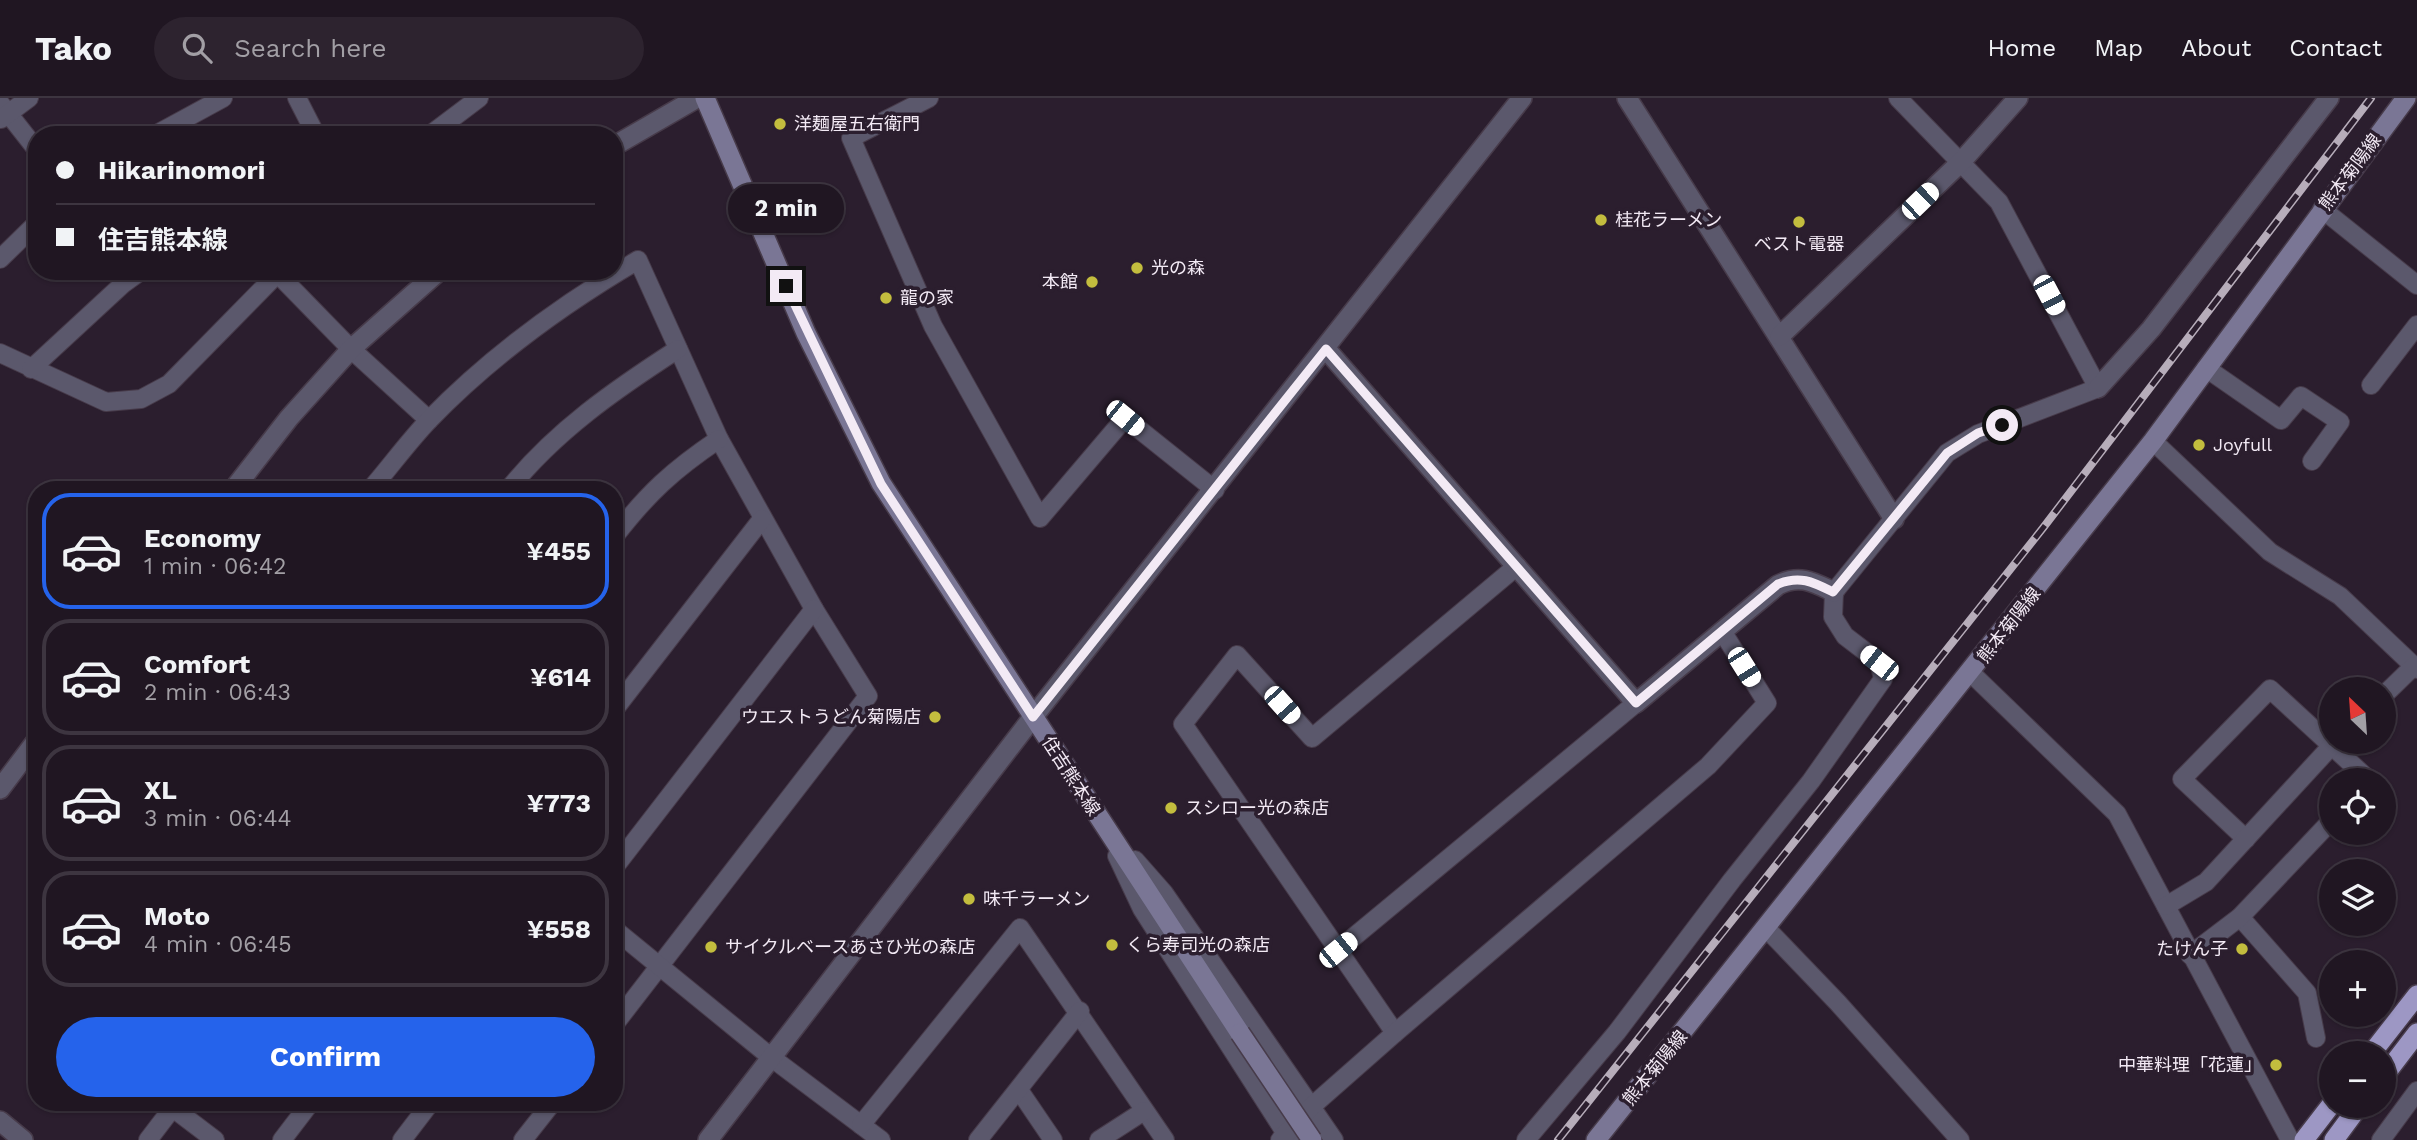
<!DOCTYPE html>
<html lang="en">
<head>
<meta charset="utf-8">
<style>
	:root { --surface:#201622; --page:#2d232f; --text:#f1f3f6; --muted:#a29fa5; --line:#3d3540; --accent:#2563eb }
	body { margin:0; font-family:"Work Sans","Noto Sans JP",sans-serif; background:var(--page); color:var(--text); height:100vh; display:flex; flex-direction:column; font-size:26px; white-space:nowrap }
	* { box-sizing:border-box; margin:0 }
	p { font-size:23px; color:var(--muted) }
	.icon { flex:none; width:38px; height:38px; fill:none; stroke:currentColor; stroke-width:2; stroke-linecap:round; stroke-linejoin:round }
	.map { position:relative; flex:1; overflow:hidden }
	.side { position:absolute; left:28px; top:383px; width:595px; height:630px; display:flex; flex-direction:column; background:var(--surface); border-radius:28px; box-shadow:0 2px 5px #0004,0 0 0 2px var(--line) }
	.side>* { flex:none }
	.guide { position:absolute; left:28px; top:28px; width:595px; height:154px; border-radius:28px; box-shadow:0 2px 5px #0004,0 0 0 2px var(--line); display:grid; align-content:center; height:154px; padding:0 28px; background:var(--surface) }
	.needle { width:46px; rotate:335deg }
	.controls { position:absolute; left:2319px; top:579px; display:grid; gap:14px }
	.controls a { display:grid; place-items:center; width:77px; height:77px; border-radius:50%; background:var(--surface); box-shadow:0 2px 5px #0004,0 0 0 2px var(--line); font-size:35px }
	.end { position:absolute; width:32px; height:32px; margin:-16px; border:9px solid #f3eaf5; background:#111; box-shadow:0 0 0 4px #111 }
	.from { border-radius:50% }
	.bubble { position:absolute; height:49px; border-radius:24px; background:var(--surface); box-shadow:0 2px 5px #0004,0 0 0 2px var(--line); font-size:23px; font-weight:700; line-height:49px; text-align:center }
	.car { position:absolute; width:21px; height:42px; margin:-21px -10px; border-radius:9px; box-shadow:0 0 5px 2px #0007; background:linear-gradient(#fff 24%,#345 0 40%,#fff 0 76%,#345 0 86%,#fff 0) }
	.guide b { display:flex; align-items:center; gap:24px; height:66px; font-size:26px }
	.guide b+b { border-top:2px solid var(--line) }
	.guide i { width:18px; height:18px; background:var(--text) }
	ul { padding:12px 0 0; list-style:none }
	li { display:flex; align-items:center; gap:21px; height:116px; margin:0 14px 10px; padding:0 14px; border:4px solid var(--line); border-radius:28px }
	li div { flex:1 }
	li b { display:block; font-size:26px }
	li em { font-style:normal; font-weight:700 }
	li.on { border-color:var(--accent) }
	li>.icon { width:63px; height:63px; stroke-width:1.5 }
	.cta { display:flex; gap:14px; margin-top:auto; padding:14px 28px }
	.cta a { flex:1; height:80px; border-radius:42px; background:var(--accent); color:#fff; font-size:28px; font-weight:700; line-height:80px; text-align:center }
	header { display:flex; align-items:center; gap:42px; box-sizing:border-box; height:98px; padding:0 35px; background:var(--surface); border-bottom:2px solid var(--line) }
	header strong { font-size:33px }
	nav { display:flex; gap:38px; margin-inline-start:auto; font-size:24px }
	.search { width:490px; height:63px; background:var(--page); display:flex; align-items:center; gap:18px; box-sizing:border-box; padding:0 24px; border-radius:38px; color:var(--muted); font-size:26px }
	.map>svg:first-child { display:block }
	.lines { fill:none; stroke-linecap:round; stroke-linejoin:round }
	.minor-casing { stroke:#473b4a; stroke-width:20 }
	.tertiary-casing { stroke:#473b4a; stroke-width:22 }
	.secondary-casing { stroke:#473b4a; stroke-width:22 }
	.trunk-casing { stroke:#473b4a; stroke-width:22 }
	.minor { stroke:#5b586c; stroke-width:18 }
	.tertiary { stroke:#5b586c; stroke-width:19 }
	.secondary { stroke:#7a7695; stroke-width:19 }
	.trunk { stroke:#9d97c4; stroke-width:19 }
	.rail-casing { stroke:#b7adba; stroke-width:8 }
	.rail { stroke:#2b1e2e; stroke-width:5; stroke-dasharray:16; stroke-linecap:butt }
	.secondary-bridge-casing { stroke:#473b4a; stroke-width:22; stroke-linecap:butt }
	.secondary-bridge { stroke:#7a7695; stroke-width:19 }
	.route { stroke:#f3eaf5; stroke-width:9 }
	.poi-dot { fill:#c3bd3e; stroke:#2b1e2e; stroke-width:2.5 }
	.labels { text-anchor:middle; stroke-width:7; stroke-linejoin:round; paint-order:stroke }
	.poi-label { font-size:18px; fill:#f3eaf5; stroke:#2b1e2e; text-anchor:start }
	.street-label { font-size:18px; fill:#f3eaf5; stroke:#2b1e2e }
</style>
</head>
<body>
<header>
<strong>Tako</strong>
<div class="search"><svg class="icon" aria-label="search" viewBox="0 0 24 24"><circle cx="10" cy="10" r="6"/><path d="M15 15l6 6"/></svg>Search here</div>
<nav><a>Home</a><a>Map</a><a>About</a><a>Contact</a></nav>
</header>
<div class="map">
<svg width="2417" height="1042" viewBox="0 0 2417 1042">
	<rect width="100%" height="100%" fill="#2b1e2e"/>
	<g class="lines">
		<defs>
			<g id="minor">
				<polyline points="297,0 316,37"/>
				<polyline points="929,0 851,40 933,228 1040,420 1125,320 1215,392"/>
				<polyline points="0,5 37,52"/>
				<polyline points="1,21 29,0"/>
				<polyline points="155,37 223,0"/>
				<polyline points="430,37 479,0"/>
				<polyline points="2322,111 2417,187"/>
				<polyline points="0,161 37,125"/>
				<polyline points="275,173 351,251 429,322"/>
				<polyline points="0,255 106,304 141,301 169,286 280,173"/>
				<polyline points="2206,270 2281,322 2301,298 2340,324 2312,363"/>
				<polyline points="31,271 123,186 141,173"/>
				<polyline points="2371,287 2417,227"/>
				<polyline points="2153,343 2270,454 2340,498 2417,571"/>
				<path d="M370 392C390 369 408 344 429 322 490 259 563 206 638 162L719 341 814 511 868 598 614 927"/>
				<path d="M508 392C555 333 616 291 678 251"/>
				<path d="M614 439C648 395 673 372 719 341"/>
				<polyline points="1971,575 2117,716 2290,1042"/>
				<polyline points="2384,597 2414,568"/>
				<polyline points="614,612 762,421"/>
				<polyline points="2246,741 2182,681 2270,591 2369,682"/>
				<polyline points="1117,758 1142,811 1290,1042"/>
				<polyline points="1135,762 1164,795 1334,1042"/>
				<polyline points="614,770 814,511"/>
				<polyline points="2166,808 2206,784 2335,644"/>
				<polyline points="2240,819 2307,895 2316,940"/>
				<polyline points="1766,830 1838,905 1960,1042"/>
				<polyline points="614,831 772,960 881,1042"/>
				<polyline points="1338,852 1636,605"/>
				<polyline points="2190,857 2240,819 2331,723"/>
				<polyline points="1395,935 1183,626 1237,557 1312,640 1517,468"/>
				<polyline points="1019,992 1053,1042"/>
				<polyline points="165,1004 215,1042"/>
				<polyline points="861,1027 1020,830 1165,1042"/>
				<polyline points="148,1042 177,1004"/>
				<polyline points="282,1042 311,1004"/>
				<polyline points="402,1042 431,1004"/>
				<polyline points="523,1042 553,1004"/>
				<polyline points="978,1042 1080,913"/>
				<polyline points="1099,1042 1144,1013"/>
				<polyline points="1280,1042 1311,1009 1395,935 1708,668 1767,605 1722,533"/>
				<polyline points="1526,1042 1617,934 1732,782 1811,683 1883,581 1879,564 1845,538 1833,519 1834,494 1947,355 1978,336 2098,290 1999,104 1898,0"/>
				<polyline points="2381,1042 2417,993"/>
			</g>
			<g id="tertiary">
				<polyline points="1627,0 1894,421"/>
				<polyline points="614,48 697,0"/>
				<polyline points="1780,238 1961,64 2018,0"/>
				<path d="M1326 251 1636 605 1778 487C1800 476 1813 484 1834 494"/>
				<polyline points="2098,290 2151,231 2329,0"/>
				<polyline points="233,392 289,320 351,251 439,173"/>
				<polyline points="0,691 37,642"/>
				<polyline points="0,1023 23,1042"/>
				<polyline points="708,1042 1033,619 1522,0"/>
			</g>
			<g id="secondary">
				<polyline points="705,0 806,235 881,385 1240,935"/>
				<polyline points="1596,1042 2153,343 2406,0"/>
			</g>
			<g id="trunk">
				<polyline points="2371,956 2417,897"/>
				<polyline points="2384,978 2417,935"/>
				<polyline points="2304,1042 2331,1007"/>
				<polyline points="2334,1042 2359,1008"/>
			</g>
		</defs>
		<use href="#minor" class="minor-casing"/>
		<use href="#tertiary" class="tertiary-casing"/>
		<use href="#secondary" class="secondary-casing"/>
		<use href="#trunk" class="trunk-casing"/>
		<use href="#minor" class="minor"/>
		<use href="#tertiary" class="tertiary"/>
		<use href="#secondary" class="secondary"/>
		<use href="#trunk" class="trunk"/>
		<defs>
			<polyline id="rail" points="1558,1042 2043,430 2371,0"/>
		</defs>
		<use href="#rail" class="rail-casing"/>
		<use href="#rail" class="rail"/>
		<defs>
			<polyline id="secondary-bridge" points="1240,935 1312,1042"/>
		</defs>
		<use href="#secondary-bridge" class="secondary-bridge-casing"/>
		<use href="#secondary-bridge" class="secondary-bridge"/>
	</g>
	<g class="lines">
		<path class="route" d="M786 188 881 386 1033 619 1326 251 1636 605 1778 486C1800 477 1813 484 1833 494L1947 355 1978 335 2002 327"/>
	</g>
	<g class="poi-dot">
		<circle cx="780" cy="26" r="7"/>
		<circle cx="1601" cy="122" r="7"/>
		<circle cx="1799" cy="124" r="7"/>
		<circle cx="1137" cy="170" r="7"/>
		<circle cx="1092" cy="184" r="7"/>
		<circle cx="886" cy="200" r="7"/>
		<circle cx="2199" cy="347" r="7"/>
		<circle cx="935" cy="619" r="7"/>
		<circle cx="1171" cy="710" r="7"/>
		<circle cx="969" cy="801" r="7"/>
		<circle cx="1112" cy="847" r="7"/>
		<circle cx="711" cy="849" r="7"/>
		<circle cx="2242" cy="851" r="7"/>
		<circle cx="2276" cy="967" r="7"/>
	</g>
	<g class="labels">
		<g class="poi-label">
			<text x="794" y="32">洋麺屋五右衛門</text>
			<text x="1615" y="128">桂花ラーメン</text>
			<text x="1799" y="152" text-anchor="middle">ベスト電器</text>
			<text x="1151" y="176">光の森</text>
			<text x="1078" y="190" text-anchor="end">本館</text>
			<text x="900" y="206">龍の家</text>
			<text x="2213" y="353">Joyfull</text>
			<text x="921" y="625" text-anchor="end">ウエストうどん菊陽店</text>
			<text x="1185" y="716">スシロー光の森店</text>
			<text x="983" y="807">味千ラーメン</text>
			<text x="1126" y="853">くら寿司光の森店</text>
			<text x="725" y="855">サイクルベースあさひ光の森店</text>
			<text x="2228" y="857" text-anchor="end">たけん子</text>
			<text x="2262" y="973" text-anchor="end">中華料理「花蓮」</text>
		</g>
		<g class="street-label">
			<text transform="translate(2350 74) rotate(-53)" y="6">熊本菊陽線</text>
			<text transform="translate(2009 527) rotate(-52)" y="6">熊本菊陽線</text>
			<text transform="translate(1071 678) rotate(57)" y="6">住吉熊本線</text>
			<text transform="translate(1655 970) rotate(-51)" y="6">熊本菊陽線</text>
		</g>
	</g>
</svg>
<div class="controls">
<a><svg class="needle" viewBox="-14 -14 28 28"><path d="M0-13l5 13h-10z" fill="#e53935"/><path d="M0 13l5-13h-10z" fill="#a29fa5"/></svg></a>
<a><svg class="icon" aria-label="locate" viewBox="0 0 24 24"><circle cx="12" cy="12" r="6"/><path d="M12 2v4M12 18v4M2 12h4M18 12h4"/></svg></a>
<a><svg class="icon" aria-label="layers" viewBox="0 0 24 24"><path d="M12 4l9 5-9 5-9-5zM3 14l9 5 9-5"/></svg></a>
<a>+</a>
<a>−</a>
</div>
<i class="end from" style="left:2002px;top:327px"></i>
<i class="end" style="left:786px;top:188px"></i>
<div class="bubble" style="left:728px;top:86px;width:116px">2 min</div>
<i class="car" style="left:1920px;top:103px;rotate:46deg"></i>
<i class="car" style="left:2049px;top:197px;rotate:152deg"></i>
<i class="car" style="left:1125px;top:320px;rotate:129deg"></i>
<i class="car" style="left:1879px;top:565px;rotate:308deg"></i>
<i class="car" style="left:1744px;top:569px;rotate:148deg"></i>
<i class="car" style="left:1282px;top:607px;rotate:138deg"></i>
<i class="car" style="left:1338px;top:852px;rotate:51deg"></i>
<div class="guide">
<b><i class="from"></i>Hikarinomori</b>
<b><i></i>住吉熊本線</b>
</div>
<section class="side">
<ul>
<li class="on"><svg class="icon" aria-label="car" viewBox="0 0 24 24"><path d="M5 17H2v-5l4-1 3-4h7l3 4 3 1v5h-3M9 17h6M6 11h13"/><circle cx="7" cy="17" r="2"/><circle cx="17" cy="17" r="2"/></svg><div><b>Economy</b><p>1 min · 06:42</p></div><em>¥455</em></li>
<li><svg class="icon" aria-label="car" viewBox="0 0 24 24"><path d="M5 17H2v-5l4-1 3-4h7l3 4 3 1v5h-3M9 17h6M6 11h13"/><circle cx="7" cy="17" r="2"/><circle cx="17" cy="17" r="2"/></svg><div><b>Comfort</b><p>2 min · 06:43</p></div><em>¥614</em></li>
<li><svg class="icon" aria-label="car" viewBox="0 0 24 24"><path d="M5 17H2v-5l4-1 3-4h7l3 4 3 1v5h-3M9 17h6M6 11h13"/><circle cx="7" cy="17" r="2"/><circle cx="17" cy="17" r="2"/></svg><div><b>XL</b><p>3 min · 06:44</p></div><em>¥773</em></li>
<li><svg class="icon" aria-label="car" viewBox="0 0 24 24"><path d="M5 17H2v-5l4-1 3-4h7l3 4 3 1v5h-3M9 17h6M6 11h13"/><circle cx="7" cy="17" r="2"/><circle cx="17" cy="17" r="2"/></svg><div><b>Moto</b><p>4 min · 06:45</p></div><em>¥558</em></li>
</ul>
<div class="cta"><a>Confirm</a></div>
</section>
</div>
</body>
</html>
